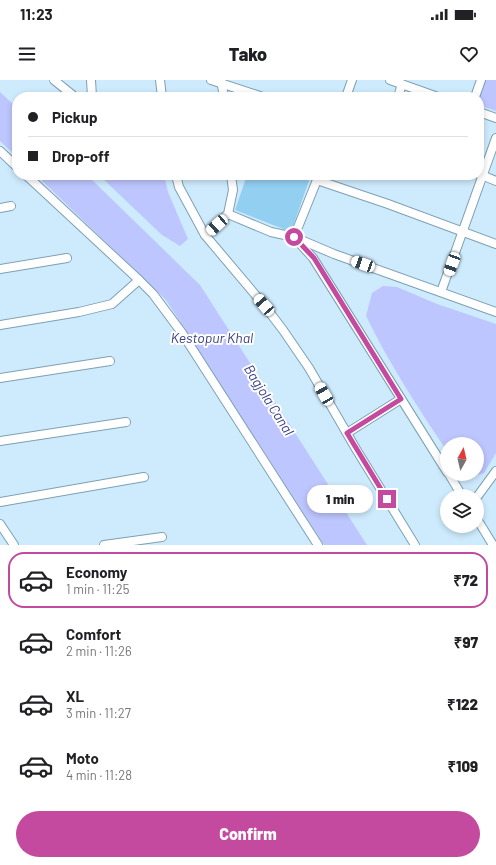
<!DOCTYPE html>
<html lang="en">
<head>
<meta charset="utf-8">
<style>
	:root { --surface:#fff; --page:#f6f6f6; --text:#202124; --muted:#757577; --line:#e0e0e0; --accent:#c34a9f }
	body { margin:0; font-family:Barlow,sans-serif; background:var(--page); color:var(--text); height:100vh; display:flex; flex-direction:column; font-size:15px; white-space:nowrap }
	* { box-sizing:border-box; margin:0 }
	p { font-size:13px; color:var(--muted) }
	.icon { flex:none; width:22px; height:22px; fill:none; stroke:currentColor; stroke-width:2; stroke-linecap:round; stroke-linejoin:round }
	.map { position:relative; height:465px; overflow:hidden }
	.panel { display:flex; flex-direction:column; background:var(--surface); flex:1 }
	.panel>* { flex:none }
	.banner { position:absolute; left:12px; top:12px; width:472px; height:88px; border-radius:16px; box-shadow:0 2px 6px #0003; display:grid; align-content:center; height:88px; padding:0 16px; background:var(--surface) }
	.needle { width:26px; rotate:8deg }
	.fabs { position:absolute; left:440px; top:357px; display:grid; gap:8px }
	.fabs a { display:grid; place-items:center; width:44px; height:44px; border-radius:50%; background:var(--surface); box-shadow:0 2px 6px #0003; font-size:20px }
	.end { position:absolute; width:18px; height:18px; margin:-9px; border:5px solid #c34a9f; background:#fff; box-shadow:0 0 0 2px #fff }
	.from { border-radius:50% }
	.bubble { position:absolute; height:28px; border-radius:14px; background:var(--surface); box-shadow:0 2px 6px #0003; font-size:13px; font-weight:800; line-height:28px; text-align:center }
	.car { position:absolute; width:12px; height:24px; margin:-12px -6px; border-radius:5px; box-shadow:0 0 3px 1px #0007; background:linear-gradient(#fff 24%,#345 0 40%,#fff 0 76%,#345 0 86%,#fff 0) }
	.banner b { display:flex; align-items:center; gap:14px; height:38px; font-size:15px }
	.banner b+b { border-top:1px solid var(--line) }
	.banner i { width:10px; height:10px; background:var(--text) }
	ul { padding:7px 0 0; list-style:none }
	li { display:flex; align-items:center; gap:12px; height:56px; margin:0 8px 6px; padding:0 8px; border:2px solid transparent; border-radius:16px }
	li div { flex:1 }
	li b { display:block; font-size:15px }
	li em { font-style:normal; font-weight:800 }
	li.on { border-color:var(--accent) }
	li>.icon { width:36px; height:36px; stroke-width:1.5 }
	.action { display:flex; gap:8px; margin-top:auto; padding:8px 16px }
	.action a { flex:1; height:46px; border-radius:24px; background:var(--accent); color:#fff; font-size:16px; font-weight:800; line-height:46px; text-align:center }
	.status { display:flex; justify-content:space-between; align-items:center; height:28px; padding:0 20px; background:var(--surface); direction:ltr }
	.status svg { height:11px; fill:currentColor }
	header { display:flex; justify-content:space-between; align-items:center; height:52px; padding:0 16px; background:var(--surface); font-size:18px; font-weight:800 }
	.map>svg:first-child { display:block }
	.green { fill:#93cff1 }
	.water { fill:#bdc6fe }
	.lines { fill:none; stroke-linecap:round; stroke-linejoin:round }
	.minor-casing { stroke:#7da0b4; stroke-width:10 }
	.minor { stroke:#fff; stroke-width:8 }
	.route { stroke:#c34a9f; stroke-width:5 }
	.labels { text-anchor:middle; stroke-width:4; stroke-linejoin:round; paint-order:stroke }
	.water-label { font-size:14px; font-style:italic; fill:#3c4284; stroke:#fff }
</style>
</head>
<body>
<div class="status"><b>11:23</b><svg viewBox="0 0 49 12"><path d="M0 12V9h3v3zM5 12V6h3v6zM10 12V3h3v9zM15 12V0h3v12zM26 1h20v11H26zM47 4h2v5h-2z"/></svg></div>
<header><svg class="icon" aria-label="menu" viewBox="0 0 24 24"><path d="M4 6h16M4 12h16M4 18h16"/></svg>Tako<svg class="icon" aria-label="heart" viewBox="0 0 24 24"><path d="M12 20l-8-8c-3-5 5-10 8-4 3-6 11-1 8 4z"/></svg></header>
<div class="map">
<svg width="496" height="465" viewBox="0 0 496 465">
	<rect width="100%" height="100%" fill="#ceebfd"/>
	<polygon class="green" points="247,95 311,95 291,152 235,130"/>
	<g class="water">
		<polygon points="485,0 496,0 496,31 479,25 479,18"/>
		<polygon points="0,12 17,28 17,77 0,61"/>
		<polygon points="36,95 87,95 200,205 367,465 324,465 166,220"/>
		<polygon points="101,95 164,95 168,112 188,159 180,166 162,155 100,96"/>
		<path d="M383 206 397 207 437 224 496 244V373L484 393 474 396 469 394H477V364H447V371C418 328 389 283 366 236L372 213Z"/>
	</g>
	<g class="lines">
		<defs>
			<g id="minor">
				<polyline points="54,0 75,17"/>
				<polyline points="91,0 92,17"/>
				<polyline points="160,0 162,17"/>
				<polyline points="211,0 263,17"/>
				<polyline points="221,0 224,17"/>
				<polyline points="390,0 438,17"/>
				<polyline points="346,17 352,0"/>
				<polyline points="398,17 402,4"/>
				<polyline points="475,17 481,0"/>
				<polyline points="479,32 496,38"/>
				<polyline points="0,71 17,87"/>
				<polyline points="479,94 496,101"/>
				<polyline points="26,95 139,200 153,214 182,253 318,465"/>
				<polyline points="176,95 179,107 205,155 264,225 283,250 309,288 356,369 415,465"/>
				<polyline points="319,95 294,157 313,178 447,392"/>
				<polyline points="317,100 388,124 496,164"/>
				<polyline points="0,128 11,126"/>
				<polyline points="228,134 271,152 294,157 334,174 496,232"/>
				<polyline points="205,155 228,134 233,110 231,95"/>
				<polyline points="0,189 67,178"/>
				<polyline points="441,212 496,58"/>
				<polyline points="0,245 79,232 112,224 139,200"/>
				<polyline points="0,298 110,281"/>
				<polyline points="347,353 401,319"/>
				<polyline points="0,361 126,342"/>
				<polyline points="449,394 462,416"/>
				<polyline points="477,417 496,391"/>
				<polyline points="0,422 144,397"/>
				<polyline points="477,439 493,465"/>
				<polyline points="0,444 14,465"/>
				<polyline points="104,465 162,457"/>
			</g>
		</defs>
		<use href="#minor" class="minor-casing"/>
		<use href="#minor" class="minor"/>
	</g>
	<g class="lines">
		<polyline class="route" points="294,157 314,178 401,319 347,353 387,419"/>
	</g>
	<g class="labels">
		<g class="water-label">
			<text x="212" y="263">Kestopur Khal</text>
			<text transform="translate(269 320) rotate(58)" y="5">Bagjola Canal</text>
		</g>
	</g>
</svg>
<div class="fabs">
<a><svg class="needle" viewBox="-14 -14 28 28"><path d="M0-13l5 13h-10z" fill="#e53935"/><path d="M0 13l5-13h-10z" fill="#757577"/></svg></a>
<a><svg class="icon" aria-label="layers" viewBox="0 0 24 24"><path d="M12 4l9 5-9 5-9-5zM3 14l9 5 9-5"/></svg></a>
</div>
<i class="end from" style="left:294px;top:157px"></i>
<i class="end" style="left:387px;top:419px"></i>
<div class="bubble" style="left:307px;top:405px;width:66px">1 min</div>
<i class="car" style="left:217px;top:145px;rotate:228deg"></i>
<i class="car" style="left:363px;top:184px;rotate:290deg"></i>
<i class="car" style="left:452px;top:184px;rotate:200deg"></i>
<i class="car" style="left:264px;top:225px;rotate:319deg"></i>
<i class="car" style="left:324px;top:314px;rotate:330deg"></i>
<div class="banner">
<b><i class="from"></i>Pickup</b>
<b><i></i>Drop-off</b>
</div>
</div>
<section class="panel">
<ul>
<li class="on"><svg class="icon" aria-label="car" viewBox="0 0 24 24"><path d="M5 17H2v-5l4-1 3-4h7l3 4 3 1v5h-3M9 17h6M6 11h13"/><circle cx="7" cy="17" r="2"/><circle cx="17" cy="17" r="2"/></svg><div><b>Economy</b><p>1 min · 11:25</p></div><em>₹72</em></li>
<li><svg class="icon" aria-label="car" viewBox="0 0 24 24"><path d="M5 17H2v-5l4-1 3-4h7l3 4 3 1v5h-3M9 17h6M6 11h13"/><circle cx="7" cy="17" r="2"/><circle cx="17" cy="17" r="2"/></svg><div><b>Comfort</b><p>2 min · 11:26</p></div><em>₹97</em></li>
<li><svg class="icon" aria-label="car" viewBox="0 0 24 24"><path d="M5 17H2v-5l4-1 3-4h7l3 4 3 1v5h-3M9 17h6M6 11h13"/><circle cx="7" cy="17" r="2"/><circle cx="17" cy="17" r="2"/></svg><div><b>XL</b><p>3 min · 11:27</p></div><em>₹122</em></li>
<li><svg class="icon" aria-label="car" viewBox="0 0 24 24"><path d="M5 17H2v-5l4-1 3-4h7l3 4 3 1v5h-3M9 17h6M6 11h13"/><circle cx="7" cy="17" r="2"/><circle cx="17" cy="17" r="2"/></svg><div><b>Moto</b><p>4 min · 11:28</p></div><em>₹109</em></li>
</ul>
<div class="action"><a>Confirm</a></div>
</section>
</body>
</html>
